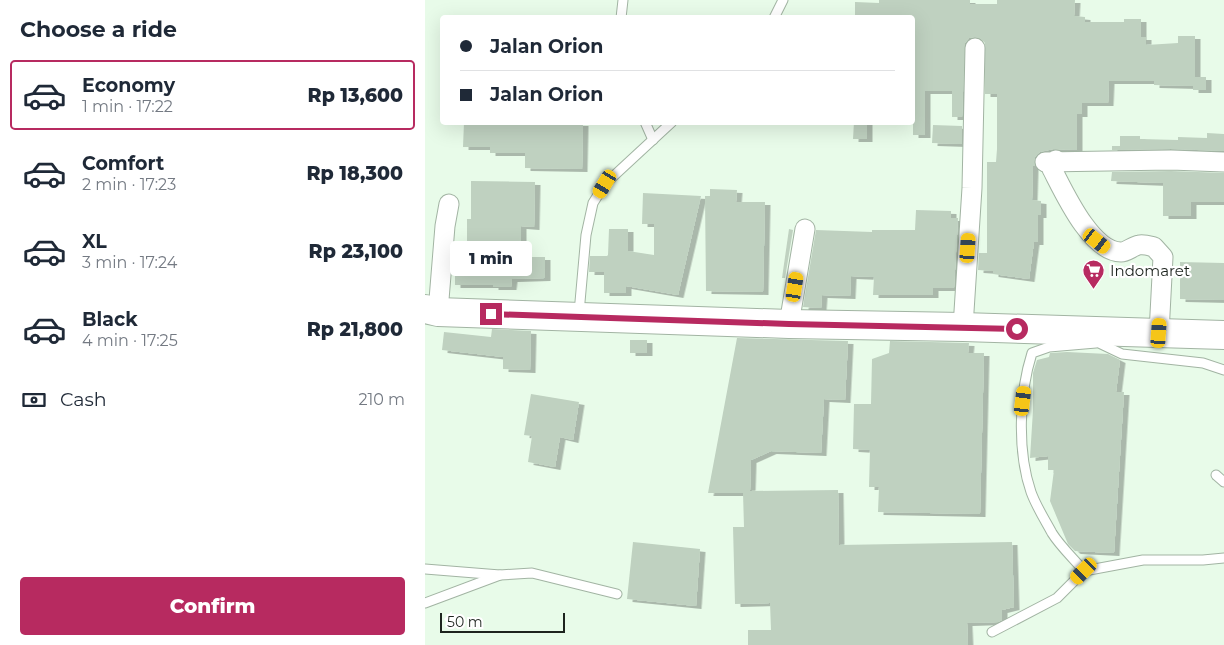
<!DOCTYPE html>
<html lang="en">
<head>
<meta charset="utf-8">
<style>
	:root { --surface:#fff; --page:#f6f6f7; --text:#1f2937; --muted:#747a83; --line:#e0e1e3; --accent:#b72a60 }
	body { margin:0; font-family:Montserrat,sans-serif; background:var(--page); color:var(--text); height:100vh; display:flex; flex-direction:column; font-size:19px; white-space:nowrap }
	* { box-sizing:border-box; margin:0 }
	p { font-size:16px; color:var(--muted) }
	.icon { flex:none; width:28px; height:28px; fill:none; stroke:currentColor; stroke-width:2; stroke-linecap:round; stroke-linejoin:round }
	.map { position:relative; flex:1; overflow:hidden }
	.sheet { display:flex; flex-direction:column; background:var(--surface); width:425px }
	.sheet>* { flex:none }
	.guide { position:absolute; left:15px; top:15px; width:475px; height:110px; border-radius:5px; box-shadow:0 5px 20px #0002; display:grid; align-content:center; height:110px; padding:0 20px; background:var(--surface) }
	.scale { position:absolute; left:15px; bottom:12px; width:125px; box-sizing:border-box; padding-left:5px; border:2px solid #1d241e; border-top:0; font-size:14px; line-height:18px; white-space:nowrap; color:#1d241e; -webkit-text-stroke:4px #fff; paint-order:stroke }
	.end { position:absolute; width:22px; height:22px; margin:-11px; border:6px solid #b72a60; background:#fff; box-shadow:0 0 0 2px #fff }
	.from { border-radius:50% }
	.bubble { position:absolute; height:35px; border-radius:5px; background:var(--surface); box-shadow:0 5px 20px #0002; font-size:16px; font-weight:800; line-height:35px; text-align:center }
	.car { position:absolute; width:15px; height:30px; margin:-15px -8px; border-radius:6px; box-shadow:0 0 4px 1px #0007; background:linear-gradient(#f5c518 24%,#345 0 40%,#f5c518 0 76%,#345 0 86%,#f5c518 0) }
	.guide b { display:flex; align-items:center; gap:18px; height:48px; font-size:19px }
	.guide b+b { border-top:1px solid var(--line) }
	.guide i { width:12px; height:12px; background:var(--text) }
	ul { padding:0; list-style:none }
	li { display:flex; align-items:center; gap:15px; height:70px; margin:0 10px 8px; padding:0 10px; border:2px solid transparent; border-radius:5px }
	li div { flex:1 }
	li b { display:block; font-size:19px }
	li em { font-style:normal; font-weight:800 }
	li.current { border-color:var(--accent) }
	li>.icon { width:45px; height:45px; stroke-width:1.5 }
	h2 { padding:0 20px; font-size:22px; line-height:60px }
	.pay { display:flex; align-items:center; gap:12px; height:55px; padding:0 20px; font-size:19px }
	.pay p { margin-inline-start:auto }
	.action { display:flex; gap:10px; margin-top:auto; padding:10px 20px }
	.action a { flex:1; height:58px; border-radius:5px; background:var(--accent); color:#fff; font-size:20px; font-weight:800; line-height:58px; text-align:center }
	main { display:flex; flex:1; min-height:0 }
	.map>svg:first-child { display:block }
	.building { fill:#bfd1c0; filter:url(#shadow) }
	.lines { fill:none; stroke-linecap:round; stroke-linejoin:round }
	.service-casing { stroke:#a2b4a3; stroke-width:11 }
	.minor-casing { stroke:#a2b4a3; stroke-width:21 }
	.trunk-casing { stroke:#a2b4a3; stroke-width:30 }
	.service { stroke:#fff; stroke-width:9 }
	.minor { stroke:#fff; stroke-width:19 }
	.trunk { stroke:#fff; stroke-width:28 }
	.route { stroke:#b72a60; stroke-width:6 }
	.labels { text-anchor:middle; stroke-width:4.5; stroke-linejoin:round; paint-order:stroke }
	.poi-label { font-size:15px; fill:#1d241e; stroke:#fff; text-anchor:start }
</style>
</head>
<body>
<main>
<section class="sheet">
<h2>Choose a ride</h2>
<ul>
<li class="current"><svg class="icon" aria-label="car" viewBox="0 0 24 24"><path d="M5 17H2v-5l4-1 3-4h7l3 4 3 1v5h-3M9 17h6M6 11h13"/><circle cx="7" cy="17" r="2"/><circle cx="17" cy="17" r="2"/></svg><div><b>Economy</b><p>1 min · 17:22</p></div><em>Rp 13,600</em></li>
<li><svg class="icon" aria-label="car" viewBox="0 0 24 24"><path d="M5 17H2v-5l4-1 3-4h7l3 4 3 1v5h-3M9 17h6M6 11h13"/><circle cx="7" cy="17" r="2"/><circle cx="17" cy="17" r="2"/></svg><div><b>Comfort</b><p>2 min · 17:23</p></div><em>Rp 18,300</em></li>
<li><svg class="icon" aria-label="car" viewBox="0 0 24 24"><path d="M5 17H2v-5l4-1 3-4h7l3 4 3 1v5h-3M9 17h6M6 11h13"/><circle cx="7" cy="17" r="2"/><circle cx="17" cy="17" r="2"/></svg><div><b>XL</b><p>3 min · 17:24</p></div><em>Rp 23,100</em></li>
<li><svg class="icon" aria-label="car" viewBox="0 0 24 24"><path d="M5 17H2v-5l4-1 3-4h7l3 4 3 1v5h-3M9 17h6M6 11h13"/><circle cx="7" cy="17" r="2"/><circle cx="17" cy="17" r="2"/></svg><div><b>Black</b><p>4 min · 17:25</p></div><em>Rp 21,800</em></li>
</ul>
<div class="pay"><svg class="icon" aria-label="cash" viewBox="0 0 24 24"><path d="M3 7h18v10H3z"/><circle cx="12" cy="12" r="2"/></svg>Cash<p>210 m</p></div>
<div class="action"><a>Confirm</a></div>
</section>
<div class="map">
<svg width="799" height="645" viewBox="0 0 799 645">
	<defs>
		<filter id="shadow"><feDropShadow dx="5.5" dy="3" stdDeviation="0" flood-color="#0004"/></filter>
	</defs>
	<rect width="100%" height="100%" fill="#e8fbe9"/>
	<g class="building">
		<polygon points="454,0 545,0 545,4 572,4 572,0 650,0 649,16 660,17 660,22 699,22 699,19 716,19 716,37 721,37 721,45 753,43 753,36 770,36 770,77 781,77 781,90 768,90 768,86 729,85 729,81 684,81 683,103 657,103 657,114 652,114 652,150 628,149 615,152 610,157 610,166 608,166 607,200 616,201 616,215 613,215 613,242 609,242 604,279 568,274 568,271 553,270 554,253 562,253 562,162 571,162 572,149 572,94 560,94 560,43 556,39 550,37 544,38 540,43 537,117 527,117 527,91 500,91 500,135 488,135 488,18 430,18 430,2 454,3"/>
		<polygon points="39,122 158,123 157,169 100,168 100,153 65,153 65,147 38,147"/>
		<polygon points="429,122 442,122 442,139 428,139"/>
		<polygon points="508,125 537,126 537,144 507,143"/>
		<polygon points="782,133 799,134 799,151 746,149 687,150 687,146 695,146 695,136 715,136 715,139 753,140 753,137 782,138"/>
		<polygon points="746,171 799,173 799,202 766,202 766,216 738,216 738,183 686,181 687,172"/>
		<polygon points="46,181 110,182 109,227 96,226 96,257 120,257 120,278 87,279 86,287 68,287 68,285 30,285 30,271 42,271 42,219 46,219"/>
		<polygon points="285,189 312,190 311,202 340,202 338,292 281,291 280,196 285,196"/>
		<polygon points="218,193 276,196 253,295 201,286 201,293 179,293 179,272 164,272 165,256 182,256 183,255 184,229 203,229 203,251 229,255 229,224 217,224"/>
		<polygon points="491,210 526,211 526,218 533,218 529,288 508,288 508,295 448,295 449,277 426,276 425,296 397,295 396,308 378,307 391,230 447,232 447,230 490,230"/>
		<polygon points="364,229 368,230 360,278 357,278"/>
		<polygon points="755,262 799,263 799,300 755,299"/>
		<polygon points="67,329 106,331 105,370 78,369 78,357 17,350 19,332 66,337"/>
		<polygon points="312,338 423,341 420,400 399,399 396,453 346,451 326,460 325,491 413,490 414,545 587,542 589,607 577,610 577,620 573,622 542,623 543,645 323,645 323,630 346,630 345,603 310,604 308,527 319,527 318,493 283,493"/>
		<rect x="205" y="340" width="17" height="13"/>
		<polygon points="465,341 544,343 543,353 559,353 555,514 453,512 454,487 444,487 445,450 428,449 429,404 446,404 447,359 464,353"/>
		<polygon points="642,352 683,354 695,360 691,392 699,392 689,553 650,551 643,544 625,501 629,470 623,470 623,456 605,458 608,410 608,373 612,360 624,357 625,353"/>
		<polygon points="106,394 154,402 148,440 135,437 130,467 103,462 107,436 99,435"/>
		<polygon points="208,542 275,549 271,606 202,599"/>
	</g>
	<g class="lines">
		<defs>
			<g id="service">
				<polyline points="196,18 198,0"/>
				<polyline points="349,18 358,0"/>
				<polyline points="220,122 228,140"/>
				<polyline points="154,313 161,235 168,203 180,184 247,122"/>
				<polyline points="674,343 697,354 778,363 799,370"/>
				<polyline points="791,475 799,482"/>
				<polyline points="0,569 75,575 0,603"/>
				<path d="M659 571C649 559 635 546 627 533 620 520 611 506 606 492 592 451 594 394 607 353L624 347 671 343"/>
				<polyline points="75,575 107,573 192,594"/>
				<polyline points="567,632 632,598 659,571 718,560 778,560 799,558"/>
			</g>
			<g id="minor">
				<path d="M631 160 626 166 627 169C639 192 666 252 696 252 702 252 708 246 714 245 719 244 725 246 729 247L738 257 734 333"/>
				<polyline points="620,162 746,160 799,162"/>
				<polyline points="13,312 20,226 24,204"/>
				<polyline points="364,324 380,229"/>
				<polyline points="538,327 547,188 550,48"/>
			</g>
			<polyline id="trunk" points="0,309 13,312 364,324 538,327 799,335"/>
		</defs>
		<use href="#service" class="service-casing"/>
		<use href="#minor" class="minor-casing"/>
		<use href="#trunk" class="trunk-casing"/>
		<use href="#service" class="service"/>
		<use href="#minor" class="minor"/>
		<use href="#trunk" class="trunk"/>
	</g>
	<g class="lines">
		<polyline class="route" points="66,314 364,324 592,329"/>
	</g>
	<defs>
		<symbol id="supermarket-pin" viewBox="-11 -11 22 30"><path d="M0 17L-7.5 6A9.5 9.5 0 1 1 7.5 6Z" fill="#b72a60" stroke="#fff"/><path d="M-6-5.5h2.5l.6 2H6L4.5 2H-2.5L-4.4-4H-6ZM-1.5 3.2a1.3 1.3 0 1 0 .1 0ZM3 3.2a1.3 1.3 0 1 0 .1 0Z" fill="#fff"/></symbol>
	</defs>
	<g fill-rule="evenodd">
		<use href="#supermarket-pin" x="656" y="258" width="25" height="34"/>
	</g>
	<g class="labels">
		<g class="poi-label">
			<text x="685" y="276">Indomaret</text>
		</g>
	</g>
</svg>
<div class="scale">50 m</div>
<i class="end from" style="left:592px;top:329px"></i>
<i class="end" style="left:66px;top:314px"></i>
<div class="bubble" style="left:25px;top:241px;width:82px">1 min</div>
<i class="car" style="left:180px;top:184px;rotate:211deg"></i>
<i class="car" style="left:672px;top:241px;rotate:128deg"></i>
<i class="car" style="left:543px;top:248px;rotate:4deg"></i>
<i class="car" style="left:370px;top:287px;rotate:9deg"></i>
<i class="car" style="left:734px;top:333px;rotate:4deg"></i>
<i class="car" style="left:598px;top:401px;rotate:7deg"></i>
<i class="car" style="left:659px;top:571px;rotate:225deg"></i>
<div class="guide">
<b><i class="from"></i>Jalan Orion</b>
<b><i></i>Jalan Orion</b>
</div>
</div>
</main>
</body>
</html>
